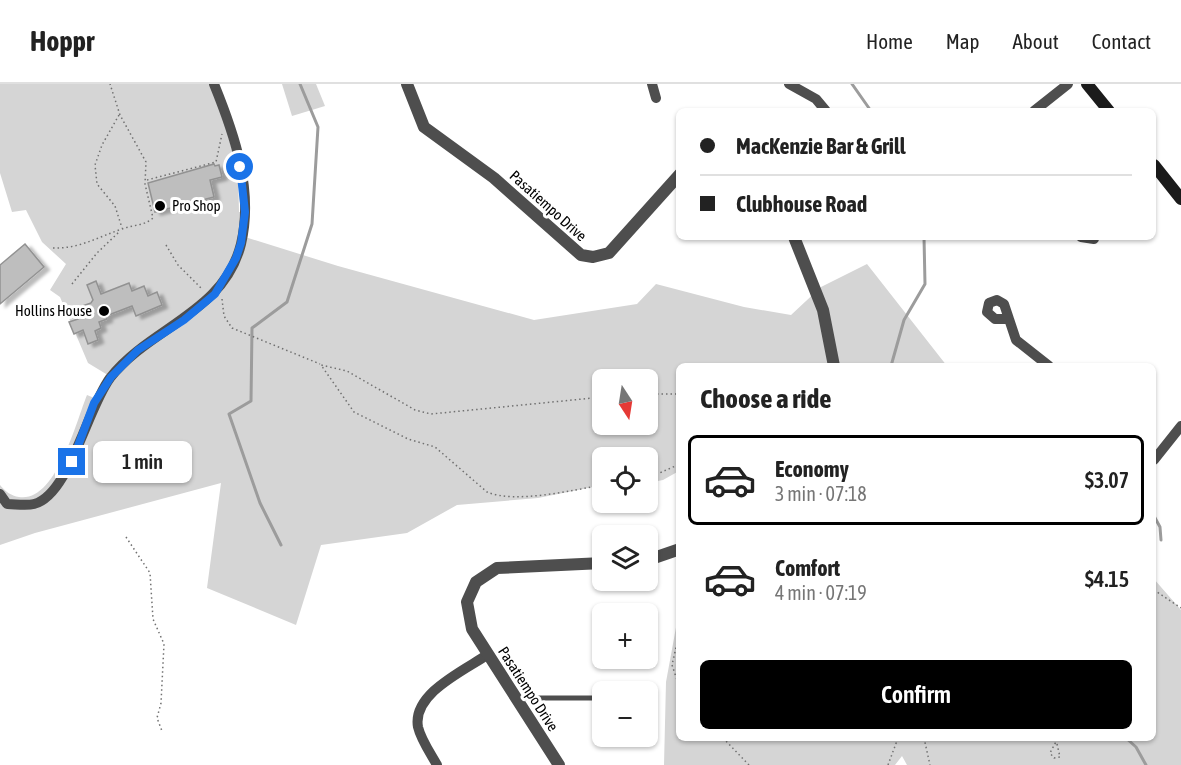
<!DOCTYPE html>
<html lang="en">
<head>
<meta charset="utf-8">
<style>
	:root { --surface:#fff; --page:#f2f2f2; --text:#222; --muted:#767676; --line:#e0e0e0; --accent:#000 }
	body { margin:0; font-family:"Asap Condensed",sans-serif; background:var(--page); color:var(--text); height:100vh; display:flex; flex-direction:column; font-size:22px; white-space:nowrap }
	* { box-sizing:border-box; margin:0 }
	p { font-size:20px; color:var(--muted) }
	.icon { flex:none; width:33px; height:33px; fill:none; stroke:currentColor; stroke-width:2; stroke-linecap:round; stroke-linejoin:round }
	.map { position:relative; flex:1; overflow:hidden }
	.details { position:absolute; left:676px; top:279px; width:480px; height:378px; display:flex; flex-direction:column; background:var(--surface); border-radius:9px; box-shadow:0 2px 4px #0004 }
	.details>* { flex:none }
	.top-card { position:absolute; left:676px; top:24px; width:480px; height:132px; border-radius:9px; box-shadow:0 2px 4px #0004; display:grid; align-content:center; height:132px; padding:0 24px; background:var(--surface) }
	.needle { width:39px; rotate:168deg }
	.buttons { position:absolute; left:592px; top:285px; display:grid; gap:12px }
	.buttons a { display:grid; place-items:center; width:66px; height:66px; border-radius:9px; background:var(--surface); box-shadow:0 2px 4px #0004; font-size:30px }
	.end { position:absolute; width:27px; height:27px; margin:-14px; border:8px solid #1a73e8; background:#fff; box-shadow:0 0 0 3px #fff }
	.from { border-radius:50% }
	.bubble { position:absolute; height:42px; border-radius:9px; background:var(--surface); box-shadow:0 2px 4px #0004; font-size:20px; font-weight:600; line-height:42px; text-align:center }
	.top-card b { display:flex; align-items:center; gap:21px; height:57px; font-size:22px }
	.top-card b+b { border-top:2px solid var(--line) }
	.top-card i { width:15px; height:15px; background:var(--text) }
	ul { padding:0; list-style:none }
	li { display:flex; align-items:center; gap:18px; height:90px; margin:0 12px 9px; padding:0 12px; border:3px solid transparent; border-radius:9px }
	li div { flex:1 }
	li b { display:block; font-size:22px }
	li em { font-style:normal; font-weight:600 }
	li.selected { border-color:var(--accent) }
	li>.icon { width:54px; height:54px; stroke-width:1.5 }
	h2 { padding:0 24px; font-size:27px; line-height:72px }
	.button { display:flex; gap:12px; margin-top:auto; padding:12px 24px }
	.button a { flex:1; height:69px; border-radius:9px; background:var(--accent); color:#fff; font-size:24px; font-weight:600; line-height:69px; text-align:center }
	header { display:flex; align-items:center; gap:36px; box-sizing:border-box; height:84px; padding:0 30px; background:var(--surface); border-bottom:2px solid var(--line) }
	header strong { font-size:28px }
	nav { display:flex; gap:33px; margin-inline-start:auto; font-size:21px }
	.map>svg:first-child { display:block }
	.green { fill:#d5d5d5; fill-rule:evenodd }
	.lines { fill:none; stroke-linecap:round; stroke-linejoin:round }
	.stream { stroke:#9c9c9c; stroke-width:3 }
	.building { fill:#bebebe; stroke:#929292; stroke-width:1.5; filter:url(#shadow) }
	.path { stroke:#707070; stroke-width:1.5; stroke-dasharray:1.5 3; stroke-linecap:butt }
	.service { stroke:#4e4e4e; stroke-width:5 }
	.minor { stroke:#4e4e4e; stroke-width:10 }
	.tertiary { stroke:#4e4e4e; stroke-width:12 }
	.secondary { stroke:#1b1b1b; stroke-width:12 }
	.route { stroke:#1a73e8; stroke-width:8 }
	.poi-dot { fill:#000; stroke:#fff; stroke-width:2 }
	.labels { text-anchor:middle; stroke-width:6; stroke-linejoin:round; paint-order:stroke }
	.poi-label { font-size:15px; fill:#000; stroke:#fff; text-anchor:start }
	.street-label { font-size:15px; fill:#000; stroke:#fff }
</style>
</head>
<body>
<header>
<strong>Hoppr</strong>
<nav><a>Home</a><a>Map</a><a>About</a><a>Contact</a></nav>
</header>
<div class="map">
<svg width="1181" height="681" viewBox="0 0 1181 681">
	<defs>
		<filter id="shadow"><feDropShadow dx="5.5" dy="3" stdDeviation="1.5" flood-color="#0004"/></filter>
	</defs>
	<rect width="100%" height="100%" fill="#fff"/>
	<g class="green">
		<path d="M0 0H214L238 88 239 128H250L245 153 338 182 534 236 637 220 656 200 744 223 791 231 821 203 867 180 947 282H680L679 387 663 396 648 399V374H603V401L538 414 457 421 407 449 321 461 296 541 207 504 221 399 35 449 0 461V401C5 407 11 412 19 413 56 419 76 338 87 311L99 316 111 293 88 279 60 213 50 206 66 180 42 158 26 126 12 128 0 89ZM603 296H648V340H603Z"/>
		<polygon points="282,0 316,0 325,22 292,32"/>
		<polygon points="1154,495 1181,526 1181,681 907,681 902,672 895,681 664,681 666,598 679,527 680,654 1154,654"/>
	</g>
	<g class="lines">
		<g class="stream">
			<polyline points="852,0 871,27"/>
			<polyline points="891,282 904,236 925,200 924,153"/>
			<polyline points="1154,432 1160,443 1161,456"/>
			<polyline points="281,461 260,419 229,330 251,317 252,244 287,218 312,140 318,43 300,0"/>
			<polyline points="1126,654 1136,663 1146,681"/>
		</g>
	</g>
	<g class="building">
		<polygon points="214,80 215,82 219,81 222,93 210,96 214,113 155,128 148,99"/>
		<polygon points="25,160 44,183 0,220 0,181"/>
		<polygon points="96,197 101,210 129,199 132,207 144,202 148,212 157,208 162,221 136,232 132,222 106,232 107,235 99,238 101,244 95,247 98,256 88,260 83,246 74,250 69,238 78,235 74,225 91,219 93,216 87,201"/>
	</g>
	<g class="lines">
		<g class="path">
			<polyline points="119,31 102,61 95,81 97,100 115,122 122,144"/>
			<polyline points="147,96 216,78 222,50"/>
			<polyline points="166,161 178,181 202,205"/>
			<path d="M53 164C79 165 98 153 122 145 132 141 144 142 153 134L145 100 146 78 120 31 110 0"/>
			<polyline points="72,200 97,169 120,147"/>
			<polyline points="222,215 224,232 232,244 320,280"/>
			<polyline points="648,310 680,310"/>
			<path d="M603 313 431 330 415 326 347 287 321 281 354 328 408 355 435 363 487 408C516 420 572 406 603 401"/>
			<polyline points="648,394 680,380"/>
			<polyline points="126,453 150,489 153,535 164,560 161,619 157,634 162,647"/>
			<polyline points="1154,506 1181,524"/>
			<polyline points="680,546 672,581 680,605"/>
			<polyline points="723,654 749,681"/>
			<polyline points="924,654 930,681"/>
			<polyline points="1057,660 1060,673 1054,674 1050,669 1058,654"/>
			<polyline points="888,681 898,654"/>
		</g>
		<polyline class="service" points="518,614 603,614"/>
		<g class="minor">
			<polyline points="652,0 656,14"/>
			<polyline points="789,0 816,15 826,27"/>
			<polyline points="1034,27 1068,0"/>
			<polyline points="1081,153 1094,155"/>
			<polyline points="1009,235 995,235 987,228 989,219 997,216 1004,220 1016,256 1049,282"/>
			<polyline points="1154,376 1181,342"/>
			<path d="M0 410 7 420C15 420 26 422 34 420 69 411 87 325 110 294 150 243 224 229 241 160 254 106 234 49 214 0"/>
			<path d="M437 681C431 670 421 656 418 643 412 610 463 587 487 571"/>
		</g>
		<g class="tertiary">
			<polyline points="407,0 424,43 494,94 581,171 593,173 609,169 680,90"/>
			<polyline points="794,153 823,226 834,282"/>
			<polyline points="648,476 680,465"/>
			<polyline points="559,681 472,545 467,518 476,498 497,484 603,479"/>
		</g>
		<g class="secondary">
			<polyline points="1087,0 1109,27"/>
			<polyline points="1154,81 1181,115"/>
		</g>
	</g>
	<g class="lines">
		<polyline class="route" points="72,378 94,319 111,293 138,266 184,236 215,210 236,174 241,159 245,128 240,83"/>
	</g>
	<g class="poi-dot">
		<circle cx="160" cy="122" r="6"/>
		<circle cx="104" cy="227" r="6"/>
	</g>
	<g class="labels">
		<g class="poi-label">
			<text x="172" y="127">Pro Shop</text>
			<text x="92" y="232" text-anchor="end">Hollins House</text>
		</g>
		<g class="street-label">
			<text transform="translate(548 122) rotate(42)" y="5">Pasatiempo Drive</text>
			<text transform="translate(528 605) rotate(57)" y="5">Pasatiempo Drive</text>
		</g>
	</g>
</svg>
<div class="buttons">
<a><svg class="needle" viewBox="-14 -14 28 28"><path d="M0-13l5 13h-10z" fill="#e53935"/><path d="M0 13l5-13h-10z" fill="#767676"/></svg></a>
<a><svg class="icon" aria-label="locate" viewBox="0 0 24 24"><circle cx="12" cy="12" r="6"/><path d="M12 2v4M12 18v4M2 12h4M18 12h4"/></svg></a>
<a><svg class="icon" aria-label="layers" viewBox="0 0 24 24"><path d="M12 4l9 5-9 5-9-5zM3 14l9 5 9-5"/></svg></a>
<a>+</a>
<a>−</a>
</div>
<i class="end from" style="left:240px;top:83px"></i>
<i class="end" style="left:72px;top:378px"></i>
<div class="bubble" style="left:93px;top:357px;width:99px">1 min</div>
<div class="top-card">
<b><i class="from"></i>MacKenzie Bar &amp; Grill</b>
<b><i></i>Clubhouse Road</b>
</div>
<section class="details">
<h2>Choose a ride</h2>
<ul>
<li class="selected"><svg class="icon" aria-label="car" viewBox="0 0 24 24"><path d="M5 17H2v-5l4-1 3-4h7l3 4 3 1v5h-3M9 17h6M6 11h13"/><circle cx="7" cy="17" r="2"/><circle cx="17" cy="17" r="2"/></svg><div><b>Economy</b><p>3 min · 07:18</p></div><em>$3.07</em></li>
<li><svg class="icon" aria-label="car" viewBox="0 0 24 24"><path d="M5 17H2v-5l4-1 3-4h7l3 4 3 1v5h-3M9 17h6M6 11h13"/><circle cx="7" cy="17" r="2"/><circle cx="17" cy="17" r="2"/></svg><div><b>Comfort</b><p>4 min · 07:19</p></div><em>$4.15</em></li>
</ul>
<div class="button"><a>Confirm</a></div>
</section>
</div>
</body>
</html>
